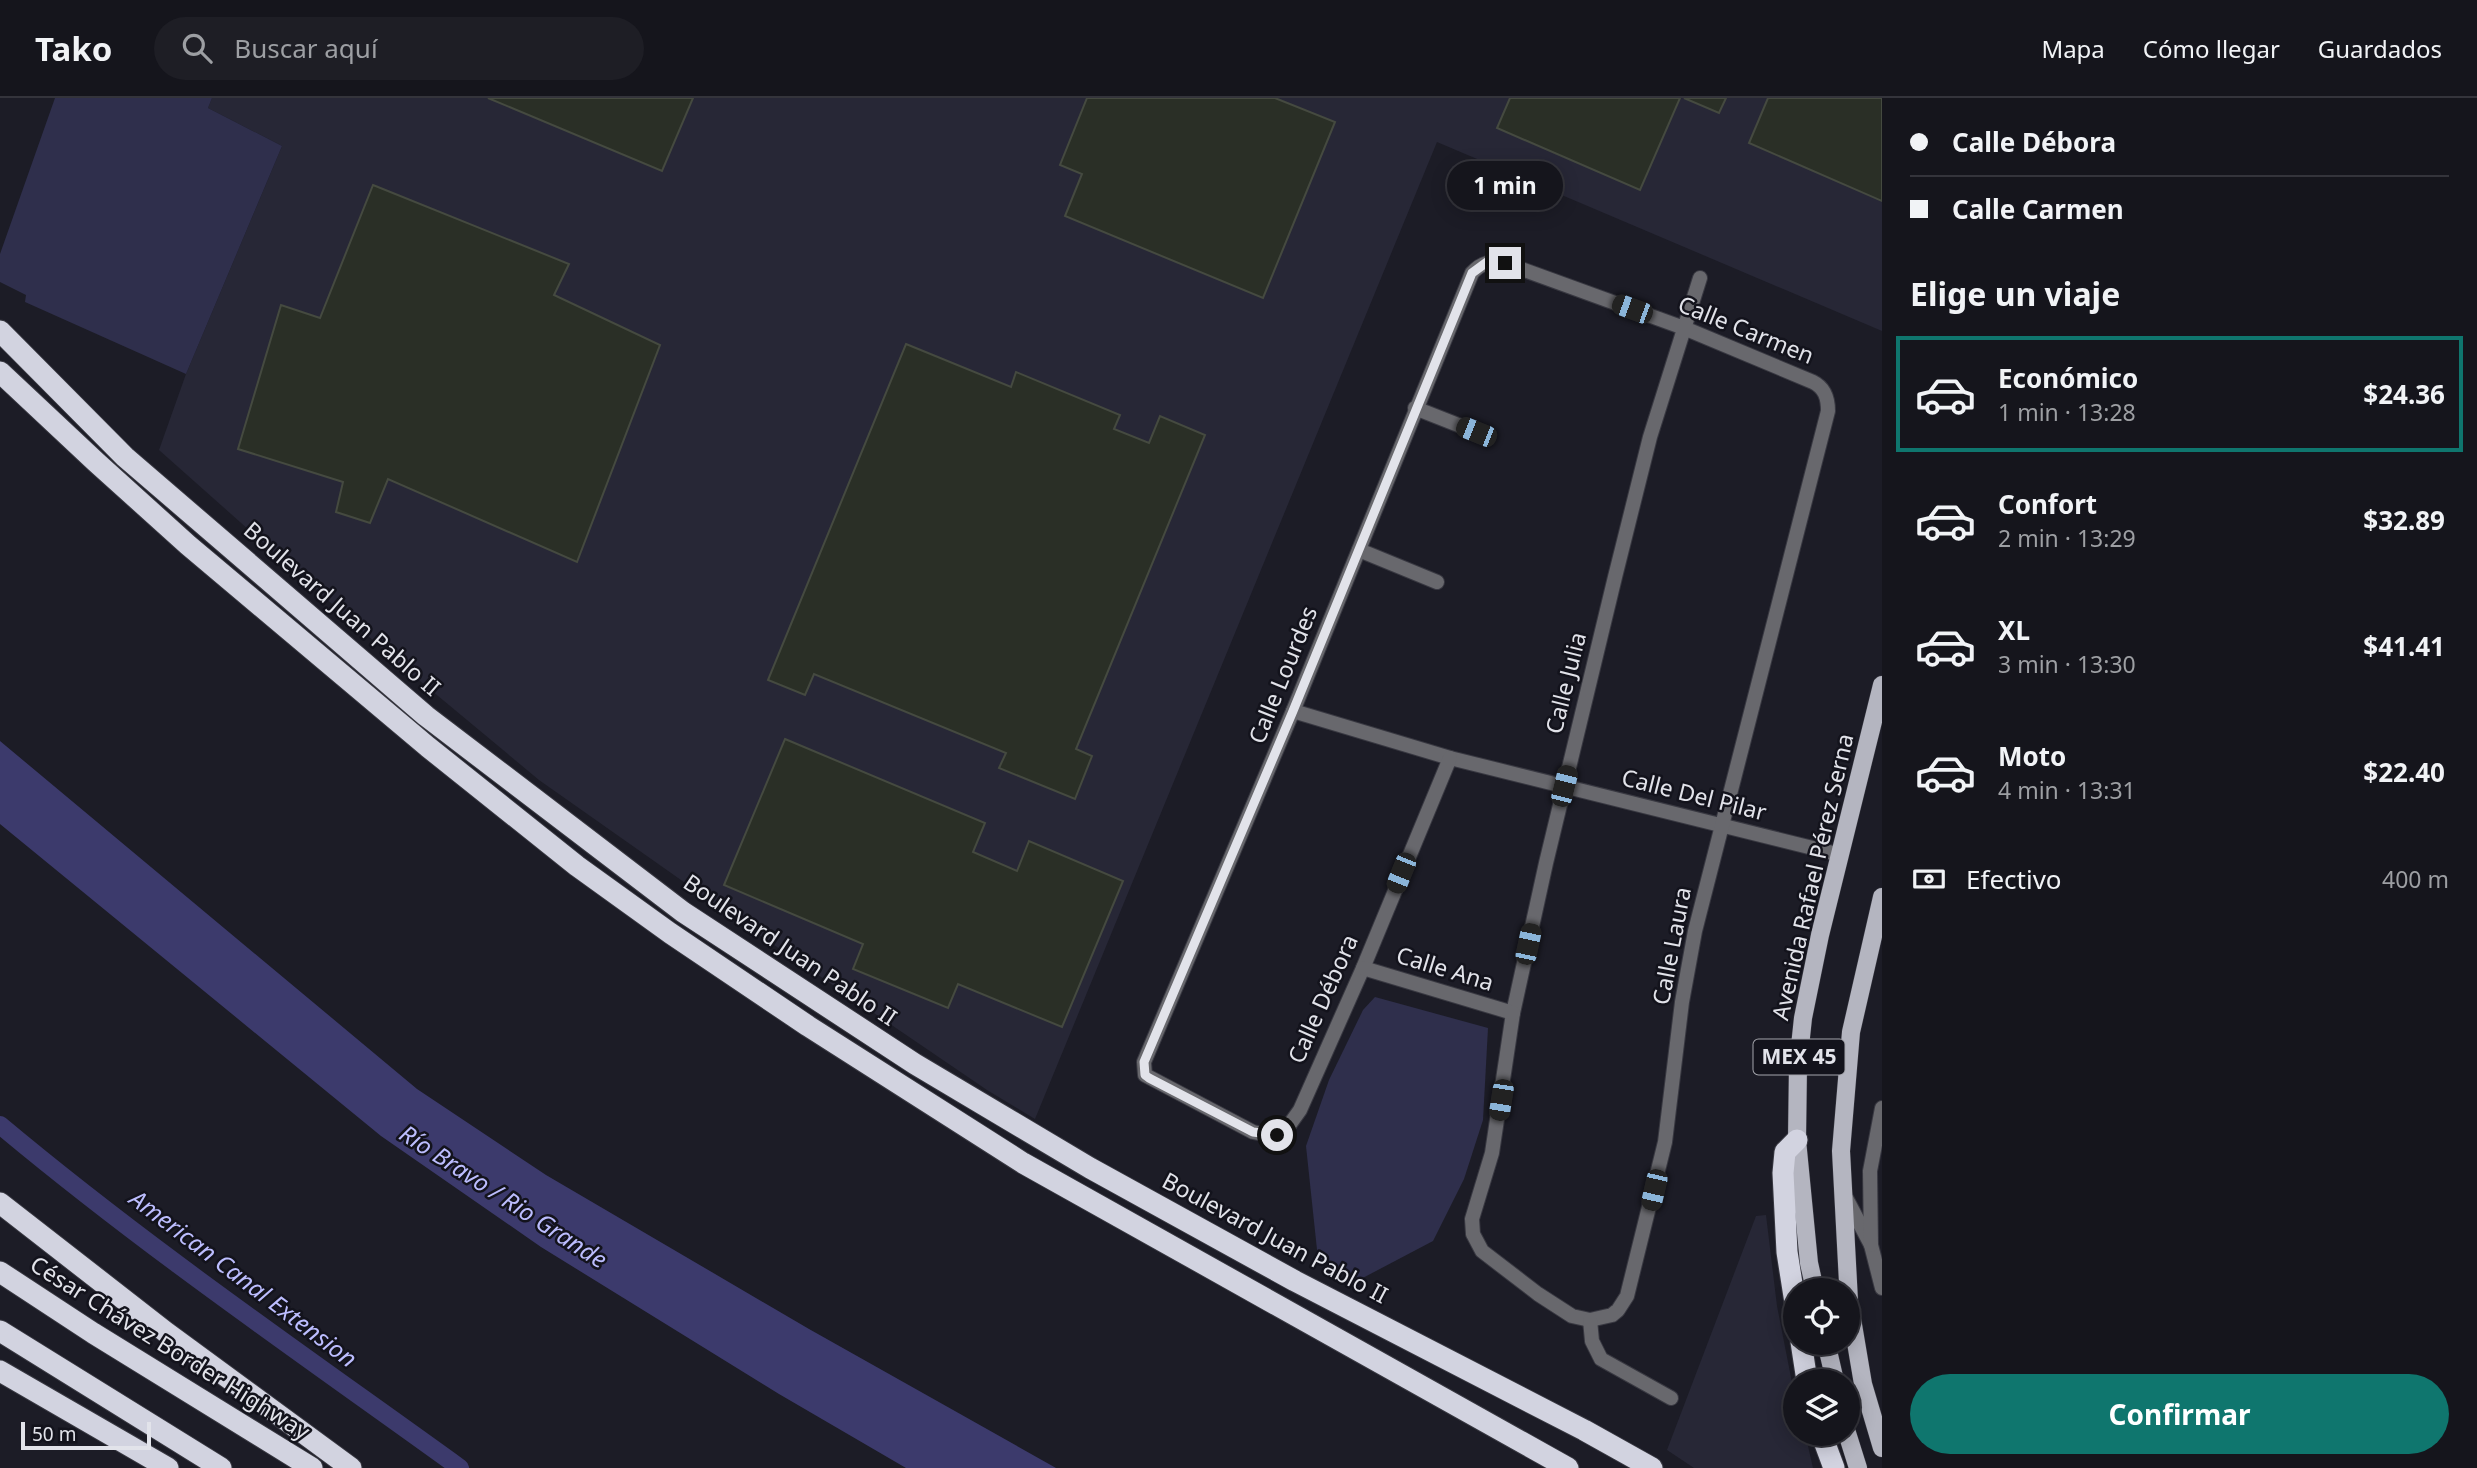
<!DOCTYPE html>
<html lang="es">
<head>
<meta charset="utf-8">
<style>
	:root { --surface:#15151c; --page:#1e1e25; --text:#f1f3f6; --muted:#9d9fa3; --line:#34343b; --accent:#0f766e }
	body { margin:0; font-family:"Noto Sans",sans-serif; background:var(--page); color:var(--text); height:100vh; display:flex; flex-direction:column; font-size:26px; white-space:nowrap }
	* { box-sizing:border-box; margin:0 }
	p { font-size:23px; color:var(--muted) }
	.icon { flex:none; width:38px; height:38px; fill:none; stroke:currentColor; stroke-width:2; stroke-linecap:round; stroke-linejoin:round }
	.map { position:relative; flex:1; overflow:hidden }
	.sheet { display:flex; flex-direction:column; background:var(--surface); width:595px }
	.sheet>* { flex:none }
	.hud { display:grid; align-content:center; height:154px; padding:0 28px; background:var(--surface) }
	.fabs { position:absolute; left:1783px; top:1180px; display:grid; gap:14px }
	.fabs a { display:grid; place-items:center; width:77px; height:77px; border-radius:50%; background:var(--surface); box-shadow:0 4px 18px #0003,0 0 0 2px var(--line); font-size:35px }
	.scale { position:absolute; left:21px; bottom:18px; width:130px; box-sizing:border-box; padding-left:7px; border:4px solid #e2e3ea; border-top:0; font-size:19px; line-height:24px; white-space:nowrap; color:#e2e3ea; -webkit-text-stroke:5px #13131c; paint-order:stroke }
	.end { position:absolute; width:32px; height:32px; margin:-16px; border:9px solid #e2e3ea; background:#111; box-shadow:0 0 0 4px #111 }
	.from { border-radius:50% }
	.bubble { position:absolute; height:49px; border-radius:24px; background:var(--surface); box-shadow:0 4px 18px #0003,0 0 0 2px var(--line); font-size:23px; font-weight:700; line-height:49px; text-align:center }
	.car { position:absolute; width:21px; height:42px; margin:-21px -10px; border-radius:9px; box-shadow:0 0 5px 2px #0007; background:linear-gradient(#222 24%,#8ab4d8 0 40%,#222 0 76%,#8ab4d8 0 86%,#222 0) }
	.hud b { display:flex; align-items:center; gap:24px; height:66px; font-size:26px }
	.hud b+b { border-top:2px solid var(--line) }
	.hud i { width:18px; height:18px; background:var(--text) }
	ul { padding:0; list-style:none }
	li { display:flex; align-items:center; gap:21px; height:116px; margin:0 14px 10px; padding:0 14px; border:4px solid transparent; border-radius:0px }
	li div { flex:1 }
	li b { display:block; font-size:26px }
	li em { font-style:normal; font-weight:700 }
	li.on { border-color:var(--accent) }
	li>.icon { width:63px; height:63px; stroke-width:1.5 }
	h2 { padding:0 28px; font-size:32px; line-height:84px }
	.pay { display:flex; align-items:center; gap:18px; height:77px; padding:0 28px; font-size:26px }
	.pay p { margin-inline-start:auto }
	.button { display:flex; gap:14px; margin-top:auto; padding:14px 28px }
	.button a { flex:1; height:80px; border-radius:42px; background:var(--accent); color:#fff; font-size:28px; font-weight:700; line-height:80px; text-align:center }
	header { display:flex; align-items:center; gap:42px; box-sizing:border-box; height:98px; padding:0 35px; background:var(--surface); border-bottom:2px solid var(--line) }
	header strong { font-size:33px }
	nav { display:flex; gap:38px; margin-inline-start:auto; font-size:24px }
	.search { width:490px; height:63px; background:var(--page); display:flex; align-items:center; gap:18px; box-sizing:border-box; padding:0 24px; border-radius:38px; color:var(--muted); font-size:26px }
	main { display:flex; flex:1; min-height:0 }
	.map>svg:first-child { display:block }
	.built { fill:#272736 }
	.green { fill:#2f2f4c }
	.water { fill:#3c3a6c }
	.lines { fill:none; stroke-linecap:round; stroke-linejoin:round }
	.canal { stroke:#3c3a6c; stroke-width:18 }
	.building { fill:#2a2f26; stroke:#454a40; stroke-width:2 }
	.street-casing { stroke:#383841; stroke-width:16 }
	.primary-casing { stroke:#383841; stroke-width:19 }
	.highway-casing { stroke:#383841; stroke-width:23 }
	.street { stroke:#68686d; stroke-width:14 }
	.primary { stroke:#b4b5c0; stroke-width:18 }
	.highway { stroke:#d2d3e0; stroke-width:21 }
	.route { stroke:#e2e3ea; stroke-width:9 }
	.labels { text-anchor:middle; stroke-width:5; stroke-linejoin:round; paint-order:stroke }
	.shield { fill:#13131c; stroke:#a4a5ac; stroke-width:2 }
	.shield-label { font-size:21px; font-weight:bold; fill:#e2e3ea }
	.street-label { font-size:23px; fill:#e2e3ea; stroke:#13131c }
	.water-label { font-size:24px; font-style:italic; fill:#bcbdfe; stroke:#13131c }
</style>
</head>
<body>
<header>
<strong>Tako</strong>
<div class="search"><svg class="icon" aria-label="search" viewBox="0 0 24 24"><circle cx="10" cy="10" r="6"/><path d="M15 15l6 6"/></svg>Buscar aquí</div>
<nav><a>Mapa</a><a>Cómo llegar</a><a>Guardados</a></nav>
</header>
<main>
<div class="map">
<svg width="1882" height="1370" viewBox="0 0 1882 1370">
	<rect width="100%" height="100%" fill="#1c1c26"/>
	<g class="built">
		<polygon points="212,0 1882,0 1882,233 1437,44 1035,1021 987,992 752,832 539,682 402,568 159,352 186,276 282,48 208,10"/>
		<polygon points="1766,1117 1777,1208 1795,1300 1796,1335 1805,1335 1813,1370 1694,1370 1667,1352 1756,1118"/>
	</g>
	<g class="green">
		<polygon points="55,0 212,0 208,10 282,48 186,276 25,204 26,197 0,184 0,156"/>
		<polygon points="1375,899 1488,930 1483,1022 1464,1081 1433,1143 1357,1183 1318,1161 1306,1048 1329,982 1363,912"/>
	</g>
	<polygon class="water" points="0,643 417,991 546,1077 809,1231 1056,1370 906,1370 779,1296 541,1149 381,1038 0,726"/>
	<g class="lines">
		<path class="canal" d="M0 1027C147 1150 305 1258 460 1370"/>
	</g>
	<g class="building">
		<polygon points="488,0 693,0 662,73"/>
		<polygon points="1087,0 1275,0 1335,24 1263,200 1065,118 1082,76 1060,67"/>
		<polygon points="1510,0 1680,0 1640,92 1497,30"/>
		<polygon points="1684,0 1726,0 1719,15"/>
		<polygon points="1768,0 1882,0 1882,103 1749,45"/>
		<polygon points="373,87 569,166 554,197 660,247 577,464 388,381 370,425 336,414 343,384 238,351 281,207 320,220"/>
		<polygon points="906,246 1011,289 1016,274 1120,317 1114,331 1149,345 1160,318 1205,337 1076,651 1092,658 1075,701 999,670 1006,655 814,576 805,597 768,582"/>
		<polygon points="785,641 985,725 973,754 1017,773 1029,743 1123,783 1062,929 958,886 948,910 853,871 863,846 724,787"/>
	</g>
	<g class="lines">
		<defs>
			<g id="street">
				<polyline points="1415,310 1476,334"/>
				<polyline points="1359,452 1437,484"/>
				<polyline points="1293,613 1450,660 1841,757"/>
				<path d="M1450 660 1363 870 1300 1012 1285 1033 1277 1037H1268L1253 1034 1145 977 1144 964 1293 613 1472 175C1482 164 1491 163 1505 165L1684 230 1813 284C1825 290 1828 300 1828 313L1695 833 1682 904 1665 1044 1627 1198 1618 1212 1612 1217 1590 1222 1572 1218 1538 1196 1482 1153 1473 1136 1472 1121 1492 1055 1513 915 1546 765 1615 479 1650 339 1700 180"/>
				<polyline points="1363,870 1513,915"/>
				<polyline points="1845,1098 1871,1147 1882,1190"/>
				<polyline points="1871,1147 1870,1073 1882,1010"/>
				<polyline points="1590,1222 1592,1243 1601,1261 1671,1300"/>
			</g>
			<g id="primary">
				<polyline points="1882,799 1851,934 1841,1053 1849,1203 1863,1286 1882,1350"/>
				<polyline points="1815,1192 1809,1165 1797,1042 1798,967 1803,920 1820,837 1882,587"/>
				<polyline points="1826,1244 1835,1283"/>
				<polyline points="1847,1335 1858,1370"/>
			</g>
			<g id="highway">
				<polyline points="0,233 125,359 426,618 683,814 915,966 1090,1070 1295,1183 1584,1332 1652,1370"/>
				<polyline points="0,274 96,364 188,447 428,649 577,768 670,835 808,928 1023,1065 1568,1370"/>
				<polyline points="0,1105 167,1235 351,1370"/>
				<polyline points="0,1174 93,1235 312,1370"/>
				<polyline points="1796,1211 1787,1154 1783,1075 1785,1054 1797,1042"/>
				<polyline points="0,1233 221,1370"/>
				<polyline points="1801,1244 1807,1283"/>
				<polyline points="0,1273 168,1370"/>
				<polyline points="1821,1335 1834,1370"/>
			</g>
		</defs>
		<use href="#street" class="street-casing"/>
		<use href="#primary" class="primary-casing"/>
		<use href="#highway" class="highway-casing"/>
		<use href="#street" class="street"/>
		<use href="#primary" class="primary"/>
		<use href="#highway" class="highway"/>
	</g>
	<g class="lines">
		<polyline class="route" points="1277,1037 1253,1034 1149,980 1145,977 1144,964 1293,613 1472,175 1487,164 1505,165"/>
	</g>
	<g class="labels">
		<rect class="shield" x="1753.5" y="941.5" width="91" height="35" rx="5"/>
		<g class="shield-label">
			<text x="1799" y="966">MEX 45</text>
		</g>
		<g class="street-label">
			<text transform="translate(1746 232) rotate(22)" y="8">Calle Carmen</text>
			<text transform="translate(342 511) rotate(41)" y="8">Boulevard Juan Pablo II</text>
			<text transform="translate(1283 577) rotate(-68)" y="8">Calle Lourdes</text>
			<text transform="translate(1566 585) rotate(-76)" y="8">Calle Julia</text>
			<text transform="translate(1694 697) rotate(14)" y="8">Calle Del Pilar</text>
			<text transform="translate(1813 779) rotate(-77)" y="8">Avenida Rafael Pérez Serna</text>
			<text transform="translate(1672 848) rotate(-79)" y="8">Calle Laura</text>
			<text transform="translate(790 852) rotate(34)" y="8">Boulevard Juan Pablo II</text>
			<text transform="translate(1445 871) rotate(17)" y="8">Calle Ana</text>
			<text transform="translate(1323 901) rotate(-66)" y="8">Calle Débora</text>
			<text transform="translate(1275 1140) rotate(28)" y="8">Boulevard Juan Pablo II</text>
			<text transform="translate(170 1250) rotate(32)" y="8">César Chávez Border Highway</text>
		</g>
		<g class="water-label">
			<text transform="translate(503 1099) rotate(33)" y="8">Río Bravo / Rio Grande</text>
			<text transform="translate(243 1181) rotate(37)" y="8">American Canal Extension</text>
		</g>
	</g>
</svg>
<div class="fabs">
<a><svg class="icon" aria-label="locate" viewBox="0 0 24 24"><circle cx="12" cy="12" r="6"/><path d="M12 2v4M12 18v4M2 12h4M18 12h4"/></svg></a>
<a><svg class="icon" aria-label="layers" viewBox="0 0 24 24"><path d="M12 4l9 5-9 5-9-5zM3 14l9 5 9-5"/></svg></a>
</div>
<div class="scale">50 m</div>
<i class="end from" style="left:1277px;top:1037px"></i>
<i class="end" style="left:1505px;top:165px"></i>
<div class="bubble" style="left:1447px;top:63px;width:116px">1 min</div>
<i class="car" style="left:1632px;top:211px;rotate:290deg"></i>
<i class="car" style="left:1476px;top:334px;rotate:292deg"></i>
<i class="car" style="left:1564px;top:688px;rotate:14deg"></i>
<i class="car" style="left:1401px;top:775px;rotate:202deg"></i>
<i class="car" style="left:1528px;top:846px;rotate:12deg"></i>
<i class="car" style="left:1501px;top:1002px;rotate:189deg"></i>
<i class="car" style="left:1654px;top:1092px;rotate:193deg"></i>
</div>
<section class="sheet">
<div class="hud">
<b><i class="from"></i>Calle Débora</b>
<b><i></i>Calle Carmen</b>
</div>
<h2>Elige un viaje</h2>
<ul>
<li class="on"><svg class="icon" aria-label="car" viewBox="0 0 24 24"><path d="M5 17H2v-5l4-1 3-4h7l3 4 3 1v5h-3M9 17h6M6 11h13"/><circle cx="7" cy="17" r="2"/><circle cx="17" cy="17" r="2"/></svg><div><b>Económico</b><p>1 min · 13:28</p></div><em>$24.36</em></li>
<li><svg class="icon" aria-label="car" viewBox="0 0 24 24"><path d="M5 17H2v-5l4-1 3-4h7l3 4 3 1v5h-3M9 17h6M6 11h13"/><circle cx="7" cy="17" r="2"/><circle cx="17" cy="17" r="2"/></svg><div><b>Confort</b><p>2 min · 13:29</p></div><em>$32.89</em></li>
<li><svg class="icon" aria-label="car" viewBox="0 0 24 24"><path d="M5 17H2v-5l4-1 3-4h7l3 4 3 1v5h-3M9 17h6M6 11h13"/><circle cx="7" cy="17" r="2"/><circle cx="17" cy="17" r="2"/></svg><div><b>XL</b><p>3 min · 13:30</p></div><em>$41.41</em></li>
<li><svg class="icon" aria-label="car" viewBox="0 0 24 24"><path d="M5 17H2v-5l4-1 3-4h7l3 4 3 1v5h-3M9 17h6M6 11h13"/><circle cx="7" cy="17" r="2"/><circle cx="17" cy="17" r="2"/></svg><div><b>Moto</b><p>4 min · 13:31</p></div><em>$22.40</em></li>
</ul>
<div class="pay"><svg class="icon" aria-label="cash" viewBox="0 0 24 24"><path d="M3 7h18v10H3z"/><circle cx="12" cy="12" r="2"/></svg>Efectivo<p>400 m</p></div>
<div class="button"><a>Confirmar</a></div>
</section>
</main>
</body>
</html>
